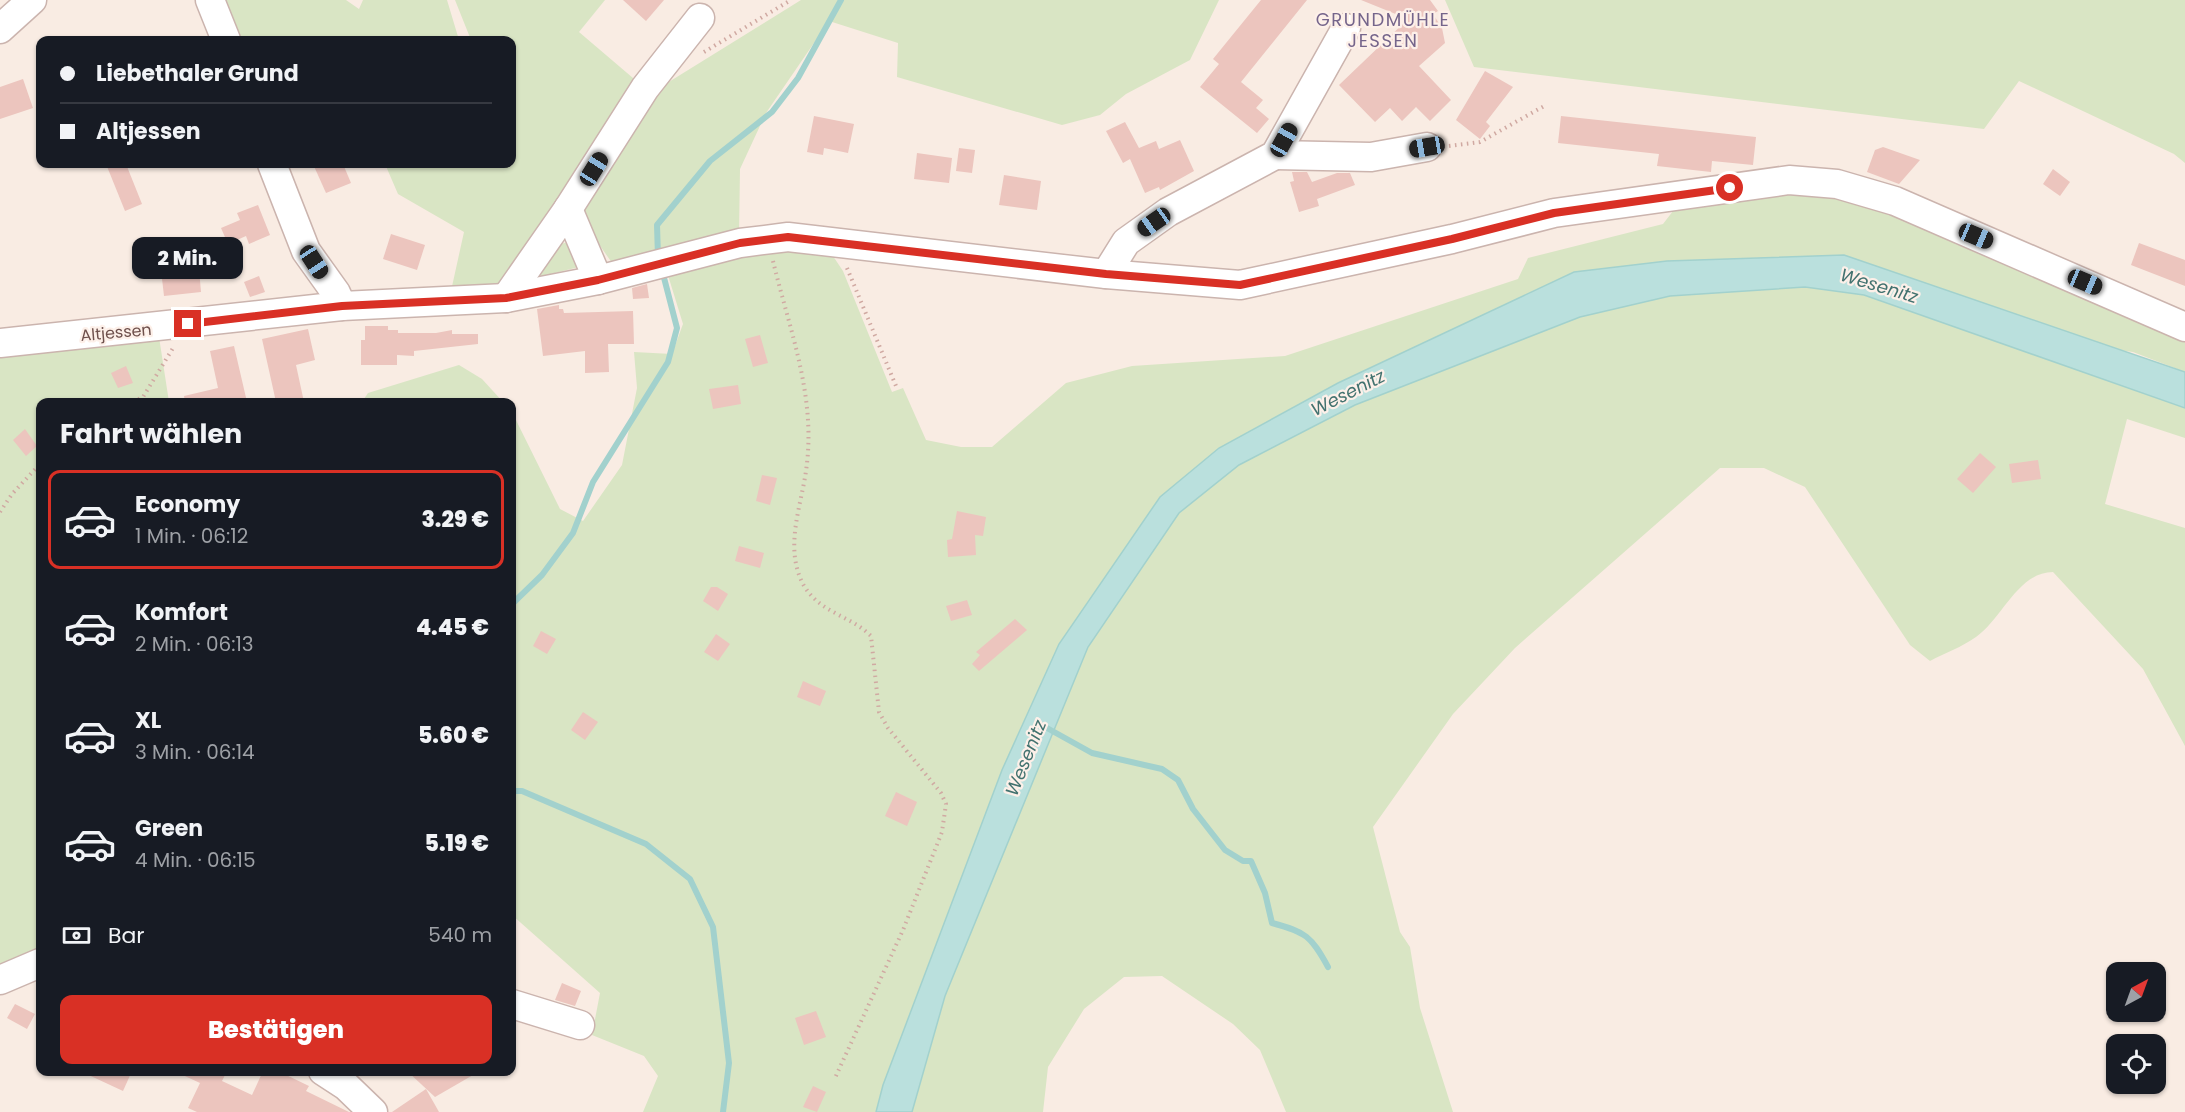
<!DOCTYPE html>
<html lang="de">
<head>
<meta charset="utf-8">
<style>
	:root { --surface:#171b24; --page:#242831; --text:#f1f3f6; --muted:#9ea1a6; --line:#363941; --accent:#d93025 }
	body { margin:0; font-family:Poppins,sans-serif; background:var(--page); color:var(--text); height:100vh; display:flex; flex-direction:column; font-size:22px; white-space:nowrap }
	* { box-sizing:border-box; margin:0 }
	p { font-size:20px; color:var(--muted) }
	.icon { flex:none; width:33px; height:33px; fill:none; stroke:currentColor; stroke-width:2; stroke-linecap:round; stroke-linejoin:round }
	.map { position:relative; flex:1; overflow:hidden }
	.drawer { position:absolute; left:36px; top:398px; width:480px; height:678px; display:flex; flex-direction:column; background:var(--surface); border-radius:12px; box-shadow:0 2px 4px #0004 }
	.drawer>* { flex:none }
	.banner { position:absolute; left:36px; top:36px; width:480px; height:132px; border-radius:12px; box-shadow:0 2px 4px #0004; display:grid; align-content:center; height:132px; padding:0 24px; background:var(--surface) }
	.needle { width:39px; rotate:41deg }
	.tools { position:absolute; left:2106px; top:962px; display:grid; gap:12px }
	.tools a { display:grid; place-items:center; width:60px; height:60px; border-radius:12px; background:var(--surface); box-shadow:0 2px 4px #0004; font-size:30px }
	.end { position:absolute; width:27px; height:27px; margin:-14px; border:8px solid #d93025; background:#fff; box-shadow:0 0 0 3px #fff }
	.from { border-radius:50% }
	.bubble { position:absolute; height:42px; border-radius:12px; background:var(--surface); box-shadow:0 2px 4px #0004; font-size:20px; font-weight:800; line-height:42px; text-align:center }
	.car { position:absolute; width:18px; height:36px; margin:-18px -9px; border-radius:8px; box-shadow:0 0 4px 2px #0007; background:linear-gradient(#222 24%,#8ab4d8 0 40%,#222 0 76%,#8ab4d8 0 86%,#222 0) }
	.banner b { display:flex; align-items:center; gap:21px; height:57px; font-size:22px }
	.banner b+b { border-top:2px solid var(--line) }
	.banner i { width:15px; height:15px; background:var(--text) }
	ul { padding:0; list-style:none }
	li { display:flex; align-items:center; gap:18px; height:99px; margin:0 12px 9px; padding:0 12px; border:3px solid transparent; border-radius:12px }
	li div { flex:1 }
	li b { display:block; font-size:22px }
	li em { font-style:normal; font-weight:800 }
	li.selected { border-color:var(--accent) }
	li>.icon { width:54px; height:54px; stroke-width:1.5 }
	h2 { padding:0 24px; font-size:27px; line-height:72px }
	.pay { display:flex; align-items:center; gap:15px; height:66px; padding:0 24px; font-size:22px }
	.pay p { margin-inline-start:auto }
	.button { display:flex; gap:12px; margin-top:auto; padding:12px 24px }
	.button a { flex:1; height:69px; border-radius:12px; background:var(--accent); color:#fff; font-size:24px; font-weight:800; line-height:69px; text-align:center }
	.map>svg:first-child { display:block }
	.green { fill:#d9e5c4 }
	.water { fill:#bae0dd; stroke:#a2d1cd; stroke-width:1.5 }
	.lines { fill:none; stroke-linecap:round; stroke-linejoin:round }
	.stream { stroke:#a2d1cd; stroke-width:6 }
	.building { fill:#ecc5be }
	.minor-casing { stroke:#cbb4ae; stroke-width:31 }
	.path { stroke:#d0a9a2; stroke-width:4; stroke-dasharray:1.5 4.5; stroke-linecap:butt }
	.minor { stroke:#fff; stroke-width:28 }
	.route { stroke:#d93025; stroke-width:8 }
	.labels { text-anchor:middle; stroke-width:4.5; stroke-linejoin:round; paint-order:stroke }
	.street-label { font-size:16px; fill:#6e504c; stroke:#fdf0e9 }
	.neighbourhood-label { font-size:18px; letter-spacing:1.5px; fill:#75658b; stroke:#fdf0e9 }
	.water-label { font-size:18px; font-style:italic; fill:#42726f; stroke:#fdf0e9 }
</style>
</head>
<body>
<div class="map">
<svg width="2185" height="1112" viewBox="0 0 2185 1112">
	<rect width="100%" height="100%" fill="#f9ece3"/>
	<g class="green">
		<polygon points="217,0 346,0 359,9 363,0 447,0 459,40 232,40"/>
		<polygon points="455,0 605,0 579,32 640,84 508,279 493,288 451,291 464,232 398,194 385,164 512,164 512,40 471,40"/>
		<polygon points="801,0 1219,0 1190,60 1126,94 1100,115 1062,125 897,77 898,43 829,21 766,113 740,169 739,235 617,270 575,210 651,93"/>
		<polygon points="1445,0 2185,0 2185,163 2174,154 2019,81 1984,129 1474,67"/>
		<path d="M1834 191 2185 337V372L2133 352 1964 329 2185 408V438L2127 419 2105 504 2185 528V746L2143 669 2053 572C2018 572 2002 619 1976 637 1962 647 1945 653 1930 661L1910 645 1805 487 1764 468H1720L1515 648 1453 714 1373 827 1400 932 1410 947 1420 1008 1453 1112H1286L1260 1050 1233 1024 1162 976 1124 977 1084 1009 1048 1067 1043 1112H643L658 1076 644 1056 592 1035 600 993 512 915V412L560 509 583 521 622 465 637 388 634 352 672 354 683 324 667 272 775 248 829 250 843 271 892 392 903 388 926 440 961 447H992L1066 383 1132 366 1285 356 1518 279 1528 258 1663 224 1680 202Z"/>
		<polygon points="575,240 579,267 526,280 547,248"/>
		<polygon points="159,337 169,402 40,402 40,956 0,972 0,351"/>
		<polygon points="459,365 482,379 503,402 362,402 368,393"/>
	</g>
	<polygon class="water" points="1844,255 2185,372 2185,408 1864,295 1805,287 1670,296 1580,317 1355,405 1239,465 1179,513 1088,647 945,996 912,1112 876,1112 883,1085 1002,770 1059,644 1160,497 1219,448 1338,383 1574,272 1667,261"/>
	<g class="lines">
		<g class="stream">
			<polyline points="658,257 657,225 710,161 772,112 798,78 841,0"/>
			<polyline points="512,604 542,575 573,533 593,482 668,362 677,328 662,270"/>
			<path d="M1047 728 1092 753 1162 769 1178 780 1193 809 1225 850 1243 861H1251L1265 893 1272 923C1306 932 1311 936 1328 967"/>
			<polyline points="512,791 522,791 646,844 690,879 713,927 729,1063 723,1112"/>
		</g>
	</g>
	<g class="building">
		<polygon points="623,0 664,0 646,21"/>
		<polygon points="1261,0 1307,0 1241,82 1263,100 1256,108 1269,119 1257,133 1200,87 1219,64 1213,59"/>
		<polygon points="1361,0 1430,0 1438,11 1433,14 1442,28 1445,43 1419,66 1451,100 1430,121 1416,107 1402,121 1390,108 1375,122 1339,85 1408,19"/>
		<polygon points="1485,71 1513,87 1486,122 1490,126 1480,139 1456,120"/>
		<polygon points="23,79 33,108 0,119 0,87"/>
		<polygon points="814,116 854,124 848,153 824,148 823,155 807,152"/>
		<polygon points="1561,116 1756,137 1753,165 1712,161 1711,172 1657,166 1659,154 1558,143"/>
		<polygon points="1125,122 1139,148 1156,141 1159,149 1180,140 1194,171 1160,190 1159,187 1145,193 1130,159 1123,163 1106,131"/>
		<polygon points="1883,147 1920,160 1899,184 1867,172 1875,150"/>
		<polygon points="959,148 975,150 972,173 956,171"/>
		<polygon points="917,153 952,158 949,183 914,179"/>
		<polygon points="106,164 126,164 142,204 125,211"/>
		<polygon points="313,164 343,164 351,183 326,193"/>
		<polygon points="2053,169 2070,182 2060,196 2043,184"/>
		<polygon points="1292,172 1307,172 1312,182 1337,173 1350,173 1355,185 1317,199 1319,206 1299,212 1290,182 1294,181"/>
		<polygon points="1004,175 1041,181 1037,210 999,205"/>
		<polygon points="258,205 270,235 249,244 246,236 228,244 221,228 240,220 237,213"/>
		<polygon points="391,234 425,245 417,270 383,259"/>
		<polygon points="188,241 191,270 199,269 201,292 164,296 158,244"/>
		<polygon points="2139,243 2185,260 2185,286 2131,265"/>
		<polygon points="259,276 265,292 250,297 244,282"/>
		<polygon points="647,284 649,298 633,299 632,288"/>
		<polygon points="559,305 559,309 563,309 564,313 633,311 634,344 608,344 609,372 585,373 585,351 543,356 537,309"/>
		<polygon points="365,326 388,326 388,330 398,330 398,333 436,333 452,330 452,334 478,334 478,344 414,351 414,356 397,355 397,365 361,365 361,340 365,340"/>
		<polygon points="308,329 315,360 296,365 304,402 276,402 262,339"/>
		<polygon points="760,335 768,363 753,367 745,339"/>
		<polygon points="234,346 247,402 185,402 184,396 218,388 210,351"/>
		<polygon points="126,366 133,383 118,388 111,373"/>
		<polygon points="738,385 741,404 713,409 709,389"/>
		<polygon points="25,429 37,446 26,456 13,440"/>
		<polygon points="1980,453 1996,467 1973,493 1957,479"/>
		<polygon points="2038,460 2041,479 2012,483 2009,464"/>
		<polygon points="762,475 777,478 770,505 756,501"/>
		<polygon points="957,511 986,517 983,536 975,535 976,555 948,557 947,540 952,539"/>
		<polygon points="739,546 764,553 760,568 735,561"/>
		<polygon points="711,587 717,587 728,594 718,611 703,601"/>
		<polygon points="967,600 972,615 951,621 946,606"/>
		<polygon points="1015,619 1027,630 979,671 972,664 980,655 976,652"/>
		<polygon points="541,631 556,639 547,654 533,646"/>
		<polygon points="716,634 730,644 718,661 704,652"/>
		<polygon points="803,681 826,691 820,706 797,697"/>
		<polygon points="583,712 598,722 585,740 571,730"/>
		<polygon points="896,792 917,802 907,826 885,816"/>
		<polygon points="562,983 581,991 575,1006 555,1000"/>
		<polygon points="15,1004 35,1014 27,1029 7,1018"/>
		<polygon points="816,1011 826,1037 804,1045 795,1018"/>
		<polygon points="80,1071 132,1071 123,1091"/>
		<polygon points="174,1071 227,1071 222,1081 252,1095 263,1071 278,1071 309,1086 306,1091 349,1112 197,1112 188,1108 200,1083"/>
		<polygon points="407,1071 480,1071 435,1097"/>
		<polygon points="813,1086 826,1092 817,1112 803,1107"/>
		<polygon points="426,1089 439,1112 392,1112"/>
	</g>
	<g class="lines">
		<defs>
			<g id="minor">
				<polyline points="210,0 226,40"/>
				<polyline points="0,29 32,0"/>
				<polyline points="1275,155 1371,157 1427,147"/>
				<polyline points="272,164 306,251 336,293 342,306"/>
				<polyline points="568,209 598,280"/>
				<polyline points="1106,274 1126,242 1168,212 1275,155 1346,28"/>
				<polyline points="506,298 568,209 645,88 700,18"/>
				<polyline points="0,343 342,306 506,298 598,280 740,243 788,237 1106,274 1240,285 1452,239 1554,213 1789,180 1837,184 1895,201 2185,327"/>
				<polyline points="0,980 40,963"/>
				<polyline points="512,1004 580,1025"/>
				<polyline points="323,1071 346,1086 373,1112"/>
			</g>
		</defs>
		<use href="#minor" class="minor-casing"/>
		<g class="path">
			<polyline points="704,52 791,0"/>
			<polyline points="1449,146 1480,142 1546,105"/>
			<path d="M773 261C789 328 815 393 807 463 803 503 783 545 803 584 819 613 850 615 871 636L879 712 888 728 941 793 946 804 942 832 903 930 835 1078"/>
			<polyline points="847,268 896,386"/>
			<polyline points="133,402 143,397 173,348"/>
			<polyline points="0,512 12,494 40,464"/>
		</g>
		<use href="#minor" class="minor"/>
	</g>
	<g class="lines">
		<polyline class="route" points="188,324 342,306 506,298 598,280 740,243 788,237 1106,274 1240,285 1452,239 1554,213 1730,188"/>
	</g>
	<g class="labels">
		<g class="street-label">
			<text transform="translate(116 332) rotate(-5)" y="6">Altjessen</text>
		</g>
		<g class="neighbourhood-label">
			<text x="1383" y="26">GRUNDMÜHLE<tspan x="1383" dy="21">JESSEN</tspan></text>
		</g>
		<g class="water-label">
			<text transform="translate(1879 286) rotate(17)" y="6">Wesenitz</text>
			<text transform="translate(1348 393) rotate(-27)" y="6">Wesenitz</text>
			<text transform="translate(1026 758) rotate(-68)" y="6">Wesenitz</text>
		</g>
	</g>
</svg>
<div class="tools">
<a><svg class="needle" viewBox="-14 -14 28 28"><path d="M0-13l5 13h-10z" fill="#e53935"/><path d="M0 13l5-13h-10z" fill="#9ea1a6"/></svg></a>
<a><svg class="icon" aria-label="locate" viewBox="0 0 24 24"><circle cx="12" cy="12" r="6"/><path d="M12 2v4M12 18v4M2 12h4M18 12h4"/></svg></a>
</div>
<i class="end from" style="left:1730px;top:188px"></i>
<i class="end" style="left:188px;top:324px"></i>
<div class="bubble" style="left:132px;top:237px;width:111px">2 Min.</div>
<i class="car" style="left:1284px;top:140px;rotate:29deg"></i>
<i class="car" style="left:1427px;top:147px;rotate:260deg"></i>
<i class="car" style="left:594px;top:169px;rotate:32deg"></i>
<i class="car" style="left:1154px;top:222px;rotate:235deg"></i>
<i class="car" style="left:1976px;top:236px;rotate:113deg"></i>
<i class="car" style="left:314px;top:262px;rotate:147deg"></i>
<i class="car" style="left:2085px;top:282px;rotate:113deg"></i>
<div class="banner">
<b><i class="from"></i>Liebethaler Grund</b>
<b><i></i>Altjessen</b>
</div>
<section class="drawer">
<h2>Fahrt wählen</h2>
<ul>
<li class="selected"><svg class="icon" aria-label="car" viewBox="0 0 24 24"><path d="M5 17H2v-5l4-1 3-4h7l3 4 3 1v5h-3M9 17h6M6 11h13"/><circle cx="7" cy="17" r="2"/><circle cx="17" cy="17" r="2"/></svg><div><b>Economy</b><p>1 Min. · 06:12</p></div><em>3.29 €</em></li>
<li><svg class="icon" aria-label="car" viewBox="0 0 24 24"><path d="M5 17H2v-5l4-1 3-4h7l3 4 3 1v5h-3M9 17h6M6 11h13"/><circle cx="7" cy="17" r="2"/><circle cx="17" cy="17" r="2"/></svg><div><b>Komfort</b><p>2 Min. · 06:13</p></div><em>4.45 €</em></li>
<li><svg class="icon" aria-label="car" viewBox="0 0 24 24"><path d="M5 17H2v-5l4-1 3-4h7l3 4 3 1v5h-3M9 17h6M6 11h13"/><circle cx="7" cy="17" r="2"/><circle cx="17" cy="17" r="2"/></svg><div><b>XL</b><p>3 Min. · 06:14</p></div><em>5.60 €</em></li>
<li><svg class="icon" aria-label="car" viewBox="0 0 24 24"><path d="M5 17H2v-5l4-1 3-4h7l3 4 3 1v5h-3M9 17h6M6 11h13"/><circle cx="7" cy="17" r="2"/><circle cx="17" cy="17" r="2"/></svg><div><b>Green</b><p>4 Min. · 06:15</p></div><em>5.19 €</em></li>
</ul>
<div class="pay"><svg class="icon" aria-label="cash" viewBox="0 0 24 24"><path d="M3 7h18v10H3z"/><circle cx="12" cy="12" r="2"/></svg>Bar<p>540 m</p></div>
<div class="button"><a>Bestätigen</a></div>
</section>
</div>
</body>
</html>
